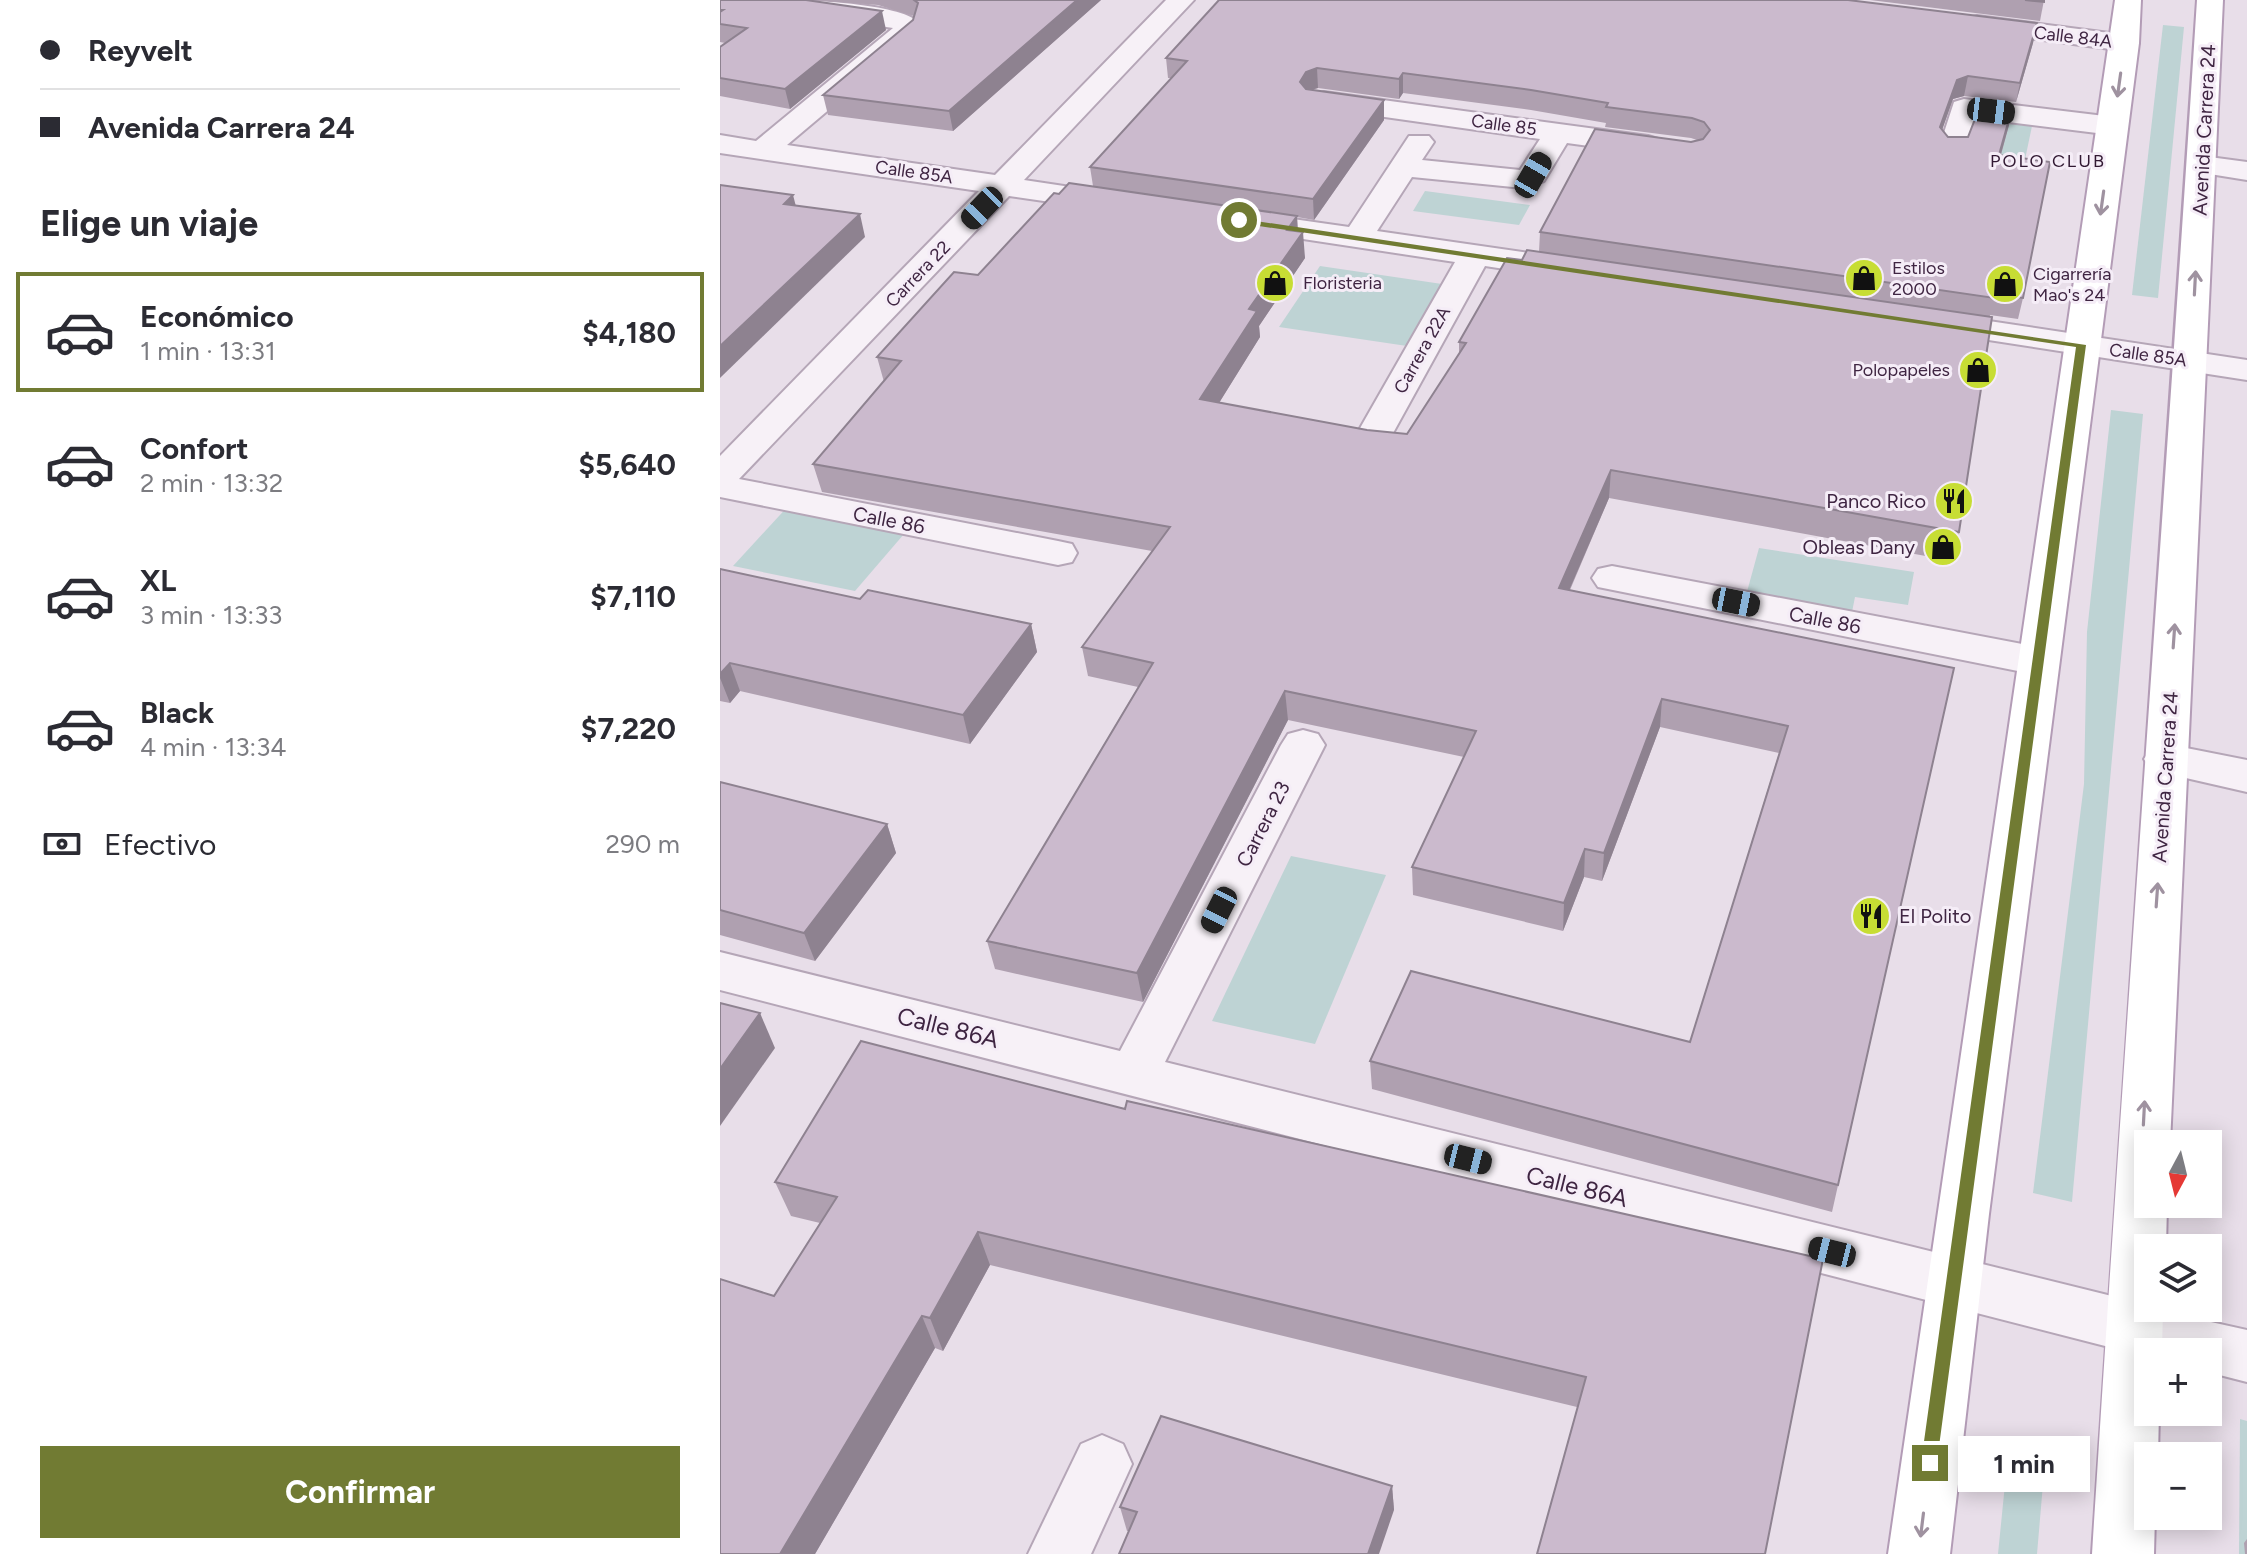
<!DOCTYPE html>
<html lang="es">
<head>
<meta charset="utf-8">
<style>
	:root { --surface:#fff; --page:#f2f2f3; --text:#2b2b33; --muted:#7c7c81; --line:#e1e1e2; --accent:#717b33 }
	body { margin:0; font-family:Figtree,sans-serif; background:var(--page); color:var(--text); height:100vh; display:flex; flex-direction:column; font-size:30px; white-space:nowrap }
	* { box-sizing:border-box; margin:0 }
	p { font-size:26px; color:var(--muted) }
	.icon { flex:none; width:44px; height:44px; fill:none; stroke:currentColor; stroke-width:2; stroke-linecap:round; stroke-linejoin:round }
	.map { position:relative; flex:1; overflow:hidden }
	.drawer { display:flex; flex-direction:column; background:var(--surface); width:720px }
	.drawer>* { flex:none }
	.banner { display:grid; align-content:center; height:176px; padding:0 40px; background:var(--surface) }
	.needle { width:52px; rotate:187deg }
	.buttons { position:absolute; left:1414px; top:1130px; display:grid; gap:16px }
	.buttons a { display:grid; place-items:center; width:88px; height:88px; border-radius:0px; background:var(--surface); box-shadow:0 4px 20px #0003; font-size:40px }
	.end { position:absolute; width:36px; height:36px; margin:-18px; border:10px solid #717b33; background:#fff; box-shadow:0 0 0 4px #fff }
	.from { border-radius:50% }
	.bubble { position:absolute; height:56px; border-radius:0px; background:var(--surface); box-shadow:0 4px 20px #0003; font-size:26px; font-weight:700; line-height:56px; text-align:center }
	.car { position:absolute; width:24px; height:48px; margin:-24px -12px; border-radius:10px; box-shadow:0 0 6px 2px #0007; background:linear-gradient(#222 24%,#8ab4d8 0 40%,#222 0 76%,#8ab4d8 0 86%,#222 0) }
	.banner b { display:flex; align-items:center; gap:28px; height:76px; font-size:30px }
	.banner b+b { border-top:2px solid var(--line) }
	.banner i { width:20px; height:20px; background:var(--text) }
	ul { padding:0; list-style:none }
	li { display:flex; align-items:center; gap:24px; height:120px; margin:0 16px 12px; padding:0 24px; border:4px solid transparent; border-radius:0px }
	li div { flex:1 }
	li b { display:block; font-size:30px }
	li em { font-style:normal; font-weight:700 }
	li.current { border-color:var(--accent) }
	li>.icon { width:72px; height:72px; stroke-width:1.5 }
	h2 { padding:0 40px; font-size:36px; line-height:96px }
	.pay { display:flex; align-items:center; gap:20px; height:88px; padding:0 40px; font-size:30px }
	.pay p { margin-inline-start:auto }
	.primary-button { display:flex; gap:16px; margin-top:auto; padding:16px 40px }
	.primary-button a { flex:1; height:92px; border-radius:0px; background:var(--accent); color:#fff; font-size:32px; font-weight:700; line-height:92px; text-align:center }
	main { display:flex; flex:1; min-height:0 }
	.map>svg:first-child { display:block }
	.green { fill:#bed3d4 }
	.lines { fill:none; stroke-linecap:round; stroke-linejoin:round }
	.minor-casing { stroke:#b5a6b7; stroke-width:4 }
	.major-casing { stroke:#b39cb6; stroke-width:4 }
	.minor { fill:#f7f1f7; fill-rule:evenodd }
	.major { fill:#fff; fill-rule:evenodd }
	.wall { fill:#afa0b0; fill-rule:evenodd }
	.shaded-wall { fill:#8e8290 }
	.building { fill:#cbbacd; stroke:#8e8290; stroke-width:2 }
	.oneway { stroke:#9f92a0 }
	.route { fill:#717b33 }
	.labels { text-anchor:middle; stroke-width:6; stroke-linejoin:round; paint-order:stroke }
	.far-street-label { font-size:18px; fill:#3f2542; stroke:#f5edf7 }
	.far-neighbourhood-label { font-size:18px; letter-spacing:2px; fill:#311832; stroke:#f5edf7 }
	.far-poi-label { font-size:18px; fill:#3f2542; stroke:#f5edf7; text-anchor:start }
	.street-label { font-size:20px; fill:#3f2542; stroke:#f5edf7 }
	.poi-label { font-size:20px; fill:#3f2542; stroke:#f5edf7; text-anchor:end }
	.near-street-label { font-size:24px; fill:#3f2542; stroke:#f5edf7 }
</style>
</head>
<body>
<main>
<section class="drawer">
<div class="banner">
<b><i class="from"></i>Reyvelt</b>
<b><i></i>Avenida Carrera 24</b>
</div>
<h2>Elige un viaje</h2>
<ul>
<li class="current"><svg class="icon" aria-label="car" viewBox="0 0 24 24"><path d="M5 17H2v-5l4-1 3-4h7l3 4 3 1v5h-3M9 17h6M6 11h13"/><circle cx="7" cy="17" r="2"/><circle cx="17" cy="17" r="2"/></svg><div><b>Económico</b><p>1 min · 13:31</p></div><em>$4,180</em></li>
<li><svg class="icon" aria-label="car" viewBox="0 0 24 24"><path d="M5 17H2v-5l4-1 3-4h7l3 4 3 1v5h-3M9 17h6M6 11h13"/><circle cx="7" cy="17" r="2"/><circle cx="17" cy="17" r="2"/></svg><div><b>Confort</b><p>2 min · 13:32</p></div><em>$5,640</em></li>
<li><svg class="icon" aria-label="car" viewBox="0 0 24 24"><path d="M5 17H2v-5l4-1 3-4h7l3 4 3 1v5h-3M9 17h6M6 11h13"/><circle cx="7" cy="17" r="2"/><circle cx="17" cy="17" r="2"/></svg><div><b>XL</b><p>3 min · 13:33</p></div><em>$7,110</em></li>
<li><svg class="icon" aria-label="car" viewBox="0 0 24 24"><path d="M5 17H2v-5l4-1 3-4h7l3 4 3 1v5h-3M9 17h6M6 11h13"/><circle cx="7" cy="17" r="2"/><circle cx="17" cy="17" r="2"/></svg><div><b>Black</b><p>4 min · 13:34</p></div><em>$7,220</em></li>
</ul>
<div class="pay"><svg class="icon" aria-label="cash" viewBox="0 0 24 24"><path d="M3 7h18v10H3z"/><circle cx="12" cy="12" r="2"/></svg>Efectivo<p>290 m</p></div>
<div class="primary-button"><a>Confirmar</a></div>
</section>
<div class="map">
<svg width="1527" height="1554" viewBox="0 0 1527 1554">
	<rect width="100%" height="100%" fill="#e8dee9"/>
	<g class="green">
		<polygon points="1443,25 1464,27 1438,298 1412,295"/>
		<polygon points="1277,122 1312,126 1303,169 1268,164"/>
		<polygon points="705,191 810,205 799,225 693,211"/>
		<polygon points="600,266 722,284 687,346 559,327"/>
		<polygon points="1391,410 1423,414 1352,1202 1313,1193 1364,784 1367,632"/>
		<polygon points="71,503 190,527 135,591 13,566"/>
		<polygon points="1039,548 1194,572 1188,605 1135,597 1131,617 1025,599"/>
		<polygon points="571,856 666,875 595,1044 492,1021"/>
		<polygon points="1520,1419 1527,1421 1527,1554 1519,1554"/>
		<polygon points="1289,1444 1326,1449 1317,1554 1278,1554"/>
	</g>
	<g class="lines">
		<defs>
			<g id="minor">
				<path d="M65 0C91 0 186 4 200 24L195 37 67 145 275 175 446 0H474L304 180 404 195 408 202 404 209 393 211 289 196 19 479 338 541 352 544 357 553 352 562 338 565 0 497V456L259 191 0 153V135L36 141 173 28 79 14Z"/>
				<polygon points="1257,16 1405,35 1415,37 1419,43 1415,49 1405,51 1248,30 1244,24 1248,18"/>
				<polygon points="604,92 928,136 938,139 943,145 938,151 928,154 847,143 824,181 803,188 692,177 657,231 844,258 855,261 860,268 855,275 844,278 765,266 667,444 662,452 649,455 636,452 631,444 735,262 517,229 506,227 501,220 506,213 517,211 629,227 689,136 709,136 714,142 702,160 800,170 820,139 594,107 590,101 594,95"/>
				<polygon points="1244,99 1393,117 1403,120 1407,126 1403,132 1393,135 1256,118 1244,154 1224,154 1219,148 1234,102"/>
				<polygon points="1482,156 1527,162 1527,180 1471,171 1467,165 1471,159"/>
				<polygon points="1209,312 1527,360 1527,380 1197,329 1192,322 1197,315"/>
				<polygon points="892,566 1318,647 1333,651 1339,661 1333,671 1318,675 878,587 872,578 878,569"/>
				<polygon points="583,730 598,734 605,745 445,1062 1428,1305 1428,1308 1527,1330 1527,1382 1488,1372 1488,1352 1428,1352 1428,1357 0,990 0,952 400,1051 561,745 568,734"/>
				<polygon points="1446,744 1527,760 1527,792 1431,770 1424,759 1431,748"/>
				<polygon points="382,1435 403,1444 412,1464 371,1554 308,1554 361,1444"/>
			</g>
			<g id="major">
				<polygon points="1395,0 1421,0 1419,43 1269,1214 1230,1554 1168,1554"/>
				<path d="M1477 0H1503L1450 1144H1428V1204H1447L1446 1248H1428V1308H1443L1442 1352H1428V1412H1439L1438 1456H1428V1516H1435L1434 1554H1372C1404 1036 1444 518 1477 0Z"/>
			</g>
		</defs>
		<use href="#minor" class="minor-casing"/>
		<use href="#major" class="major-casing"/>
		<use href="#minor" class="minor"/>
		<use href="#major" class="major"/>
	</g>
	<g class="wall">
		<polygon points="0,0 166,30 70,109 0,96 0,47 5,43 0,42"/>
		<polygon points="93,0 381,0 233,131 108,115 103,95 193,20 194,16 158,5"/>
		<polygon points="1150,0 1324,0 1320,21"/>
		<path d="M1317 23 1313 43 1296 102 1244 96 1233 99 1222 130 1228 137H1248L1289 125 1281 155 1303 298 1298 319 1270 315 1239 532 1233 561 889 498 850 590 1234 668 1112 1212 652 1089 650 1061 970 1042 1059 753 940 727 882 881 864 877 843 931 693 895 692 867 744 757 568 720 423 1002 275 969 267 941 418 687 368 676 362 647 432 551 102 492 93 464 164 382 157 357 258 275 339 194 373 186 370 167 451 78H448L446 58ZM598 88 679 99 683 93 811 110 886 123 885 127 971 138 977 140 971 142 820 232 819 252 802 260 739 342V354L687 434 647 430 499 403 540 337 539 326 585 258 578 232 577 217 594 220 664 120 591 90Z"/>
		<polygon points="0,569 140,599 311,624 317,652 250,744 20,691 10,703 0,701"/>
		<polygon points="0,782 167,824 176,853 95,961 0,935"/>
		<polygon points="405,1109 1103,1259 857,1407 270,1265 223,1351 215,1348 95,1554 0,1554 54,1296 100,1223 71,1216 55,1182"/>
		<polygon points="672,1486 674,1510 409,1531 407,1531 400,1507"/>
		<polygon points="1527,1539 1527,1554 1525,1554 1524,1543"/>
	</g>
	<g class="shaded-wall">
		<polygon points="357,0 381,0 233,131 229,111"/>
		<polygon points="162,11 166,30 70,109 65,89"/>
		<polygon points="1317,23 1313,43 1296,102 1300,83"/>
		<polygon points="597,68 598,88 587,91 580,82 586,72"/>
		<polygon points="683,73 683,93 679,99 679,79"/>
		<polygon points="1248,76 1244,96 1233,99 1216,147 1220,127 1237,80"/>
		<polygon points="664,100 664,120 594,220 593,199"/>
		<polygon points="1293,105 1289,125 1275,175 1279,155"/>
		<polygon points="73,195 79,218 64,204"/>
		<polygon points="140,214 145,237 0,378 0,346"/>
		<polygon points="577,216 578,238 583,232 585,258 539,326 540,337 484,427 480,399 529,309 567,230"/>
		<polygon points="891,470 889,498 838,616 839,588"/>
		<polygon points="311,624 317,652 250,744 243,715"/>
		<polygon points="10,663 20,691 10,703 0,678 0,674"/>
		<polygon points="565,691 568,720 423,1002 417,973"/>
		<polygon points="942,699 940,727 882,881 884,853"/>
		<polygon points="167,824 176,853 95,961 84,933"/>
		<polygon points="865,849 864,877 843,931 844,903"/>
		<polygon points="40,1013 55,1048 0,1126 0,1069"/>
		<polygon points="258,1232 270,1265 223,1351 210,1318"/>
		<polygon points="202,1316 215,1348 95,1554 60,1554"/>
		<polygon points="672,1486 674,1510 659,1554 648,1554"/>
	</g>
	<g class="building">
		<polygon points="0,0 86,0 162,11 65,89 0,78 0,47 27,28 0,24 0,12 3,10 0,10"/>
		<polygon points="194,0 357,0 229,111 103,95 193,20 198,3"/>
		<polygon points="499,0 1128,0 1317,23 1300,83 1248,76 1237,80 1220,127 1228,137 1248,137 1262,101 1293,105 1279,155 1330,162 1303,298 1275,294 1274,298 820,232 875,129 971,142 983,139 990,130 984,122 972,118 886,107 888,103 811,90 683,73 679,79 597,68 586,72 580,82 586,89 664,100 593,199 370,167 467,61 446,58"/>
		<polygon points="1305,0 1324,0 1324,2"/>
		<polygon points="349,183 577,216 567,230 583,232 529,309 537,311 480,399 647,430 687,434 746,343 739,342 787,258 802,260 807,250 1272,317 1239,532 891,470 839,588 1234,668 1118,1185 650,1061 691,971 970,1042 1068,726 942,699 884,853 865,849 844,903 692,867 756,731 565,691 417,973 267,941 433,663 362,647 450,527 93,464 181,361 157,357 234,272 258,275 334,193 339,194"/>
		<polygon points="0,185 73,195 64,204 140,214 0,346"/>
		<polygon points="0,569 140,599 148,590 311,624 243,715 10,663 0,674"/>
		<polygon points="0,782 167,824 84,933 0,910"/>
		<polygon points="0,1003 40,1013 0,1069"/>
		<polygon points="141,1041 405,1109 407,1101 1103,1259 1045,1554 817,1554 866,1377 258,1232 210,1318 202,1316 60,1554 0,1554 0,1279 54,1296 117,1197 55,1182"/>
		<polygon points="441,1416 672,1486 648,1554 399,1554 417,1512 400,1507"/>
	</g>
	<defs><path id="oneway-shaft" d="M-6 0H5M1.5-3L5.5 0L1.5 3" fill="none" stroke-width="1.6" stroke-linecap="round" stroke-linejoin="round" transform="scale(2)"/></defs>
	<g class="oneway">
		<use href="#oneway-shaft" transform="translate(1399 85) rotate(98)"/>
		<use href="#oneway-shaft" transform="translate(1382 203) rotate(98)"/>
		<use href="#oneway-shaft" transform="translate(1475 283) rotate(-87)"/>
		<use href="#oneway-shaft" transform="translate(1454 636) rotate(-86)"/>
		<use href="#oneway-shaft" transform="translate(1437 895) rotate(-86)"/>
		<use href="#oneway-shaft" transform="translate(1424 1113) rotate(-87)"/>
		<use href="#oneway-shaft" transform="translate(1202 1525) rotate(97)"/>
	</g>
	<polygon class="route" points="516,218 1366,345 1216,1469 1204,1469 1201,1463 1356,347 519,223"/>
	<defs>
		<symbol id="shop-disc" viewBox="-11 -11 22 22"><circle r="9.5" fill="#c7dd34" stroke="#f5edf7"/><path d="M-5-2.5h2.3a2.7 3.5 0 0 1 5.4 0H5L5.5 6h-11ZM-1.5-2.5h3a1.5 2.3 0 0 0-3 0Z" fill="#111"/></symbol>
		<symbol id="restaurant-disc" viewBox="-11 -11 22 22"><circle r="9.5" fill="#c7dd34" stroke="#f5edf7"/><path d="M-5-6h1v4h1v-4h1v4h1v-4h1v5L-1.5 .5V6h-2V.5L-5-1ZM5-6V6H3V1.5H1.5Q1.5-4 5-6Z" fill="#111"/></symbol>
	</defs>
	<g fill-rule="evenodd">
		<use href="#shop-disc" x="1122" y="256" width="44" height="44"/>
		<use href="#shop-disc" x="533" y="261" width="44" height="44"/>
		<use href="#shop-disc" x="1263" y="262" width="44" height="44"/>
		<use href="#shop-disc" x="1236" y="348" width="44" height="44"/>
		<use href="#restaurant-disc" x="1212" y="479" width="44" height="44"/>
		<use href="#shop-disc" x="1201" y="525" width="44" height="44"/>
		<use href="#restaurant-disc" x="1129" y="894" width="44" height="44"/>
	</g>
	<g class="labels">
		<g class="far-street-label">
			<text transform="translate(1353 37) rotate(7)" y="6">Calle 84A</text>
			<text transform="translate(784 125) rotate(8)" y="6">Calle 85</text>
			<text transform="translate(194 172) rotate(8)" y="6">Calle 85A</text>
			<text transform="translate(198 274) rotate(-46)" y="6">Carrera 22</text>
			<text transform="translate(702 350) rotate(-61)" y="6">Carrera 22A</text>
			<text transform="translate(1428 355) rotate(8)" y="6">Calle 85A</text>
		</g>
		<g class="far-neighbourhood-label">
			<text x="1328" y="167">POLO CLUB</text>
		</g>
		<g class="far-poi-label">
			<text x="1172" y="274">Estilos<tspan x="1172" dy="21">2000</tspan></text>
			<text x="1313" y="280">Cigarrería<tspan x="1313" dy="21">Mao's 24</tspan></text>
			<text x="583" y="289">Floristeria</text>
			<text x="1230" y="376" text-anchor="end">Polopapeles</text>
		</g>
		<g class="street-label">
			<text transform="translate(1484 130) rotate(-87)" y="7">Avenida Carrera 24</text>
			<text transform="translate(169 520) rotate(11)" y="7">Calle 86</text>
			<text transform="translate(1105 620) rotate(11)" y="7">Calle 86</text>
			<text transform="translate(1445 777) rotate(-86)" y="7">Avenida Carrera 24</text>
			<text transform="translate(543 824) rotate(-63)" y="7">Carrera 23</text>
		</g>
		<g class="poi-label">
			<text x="1206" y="508">Panco Rico</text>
			<text x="1195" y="554">Obleas Dany</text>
			<text x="1179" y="923" text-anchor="start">El Polito</text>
		</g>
		<g class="near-street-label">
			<text transform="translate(228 1028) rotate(14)" y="8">Calle 86A</text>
			<text transform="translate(857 1187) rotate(14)" y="8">Calle 86A</text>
		</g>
	</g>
</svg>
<div class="buttons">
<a><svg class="needle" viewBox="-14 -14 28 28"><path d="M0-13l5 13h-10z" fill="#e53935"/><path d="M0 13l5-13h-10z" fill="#7c7c81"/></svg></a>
<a><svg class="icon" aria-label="layers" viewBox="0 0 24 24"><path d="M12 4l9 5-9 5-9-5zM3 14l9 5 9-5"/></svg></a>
<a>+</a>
<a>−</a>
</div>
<i class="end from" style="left:519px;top:220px"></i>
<i class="end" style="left:1210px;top:1463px"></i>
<div class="bubble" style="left:1238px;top:1436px;width:132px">1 min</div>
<i class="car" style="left:1271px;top:111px;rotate:97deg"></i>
<i class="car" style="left:813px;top:175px;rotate:30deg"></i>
<i class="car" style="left:262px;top:208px;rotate:224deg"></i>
<i class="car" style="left:1016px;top:602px;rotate:101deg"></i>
<i class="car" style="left:499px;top:910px;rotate:207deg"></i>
<i class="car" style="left:748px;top:1159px;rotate:104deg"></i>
<i class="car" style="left:1112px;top:1252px;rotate:284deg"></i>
</div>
</main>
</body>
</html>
